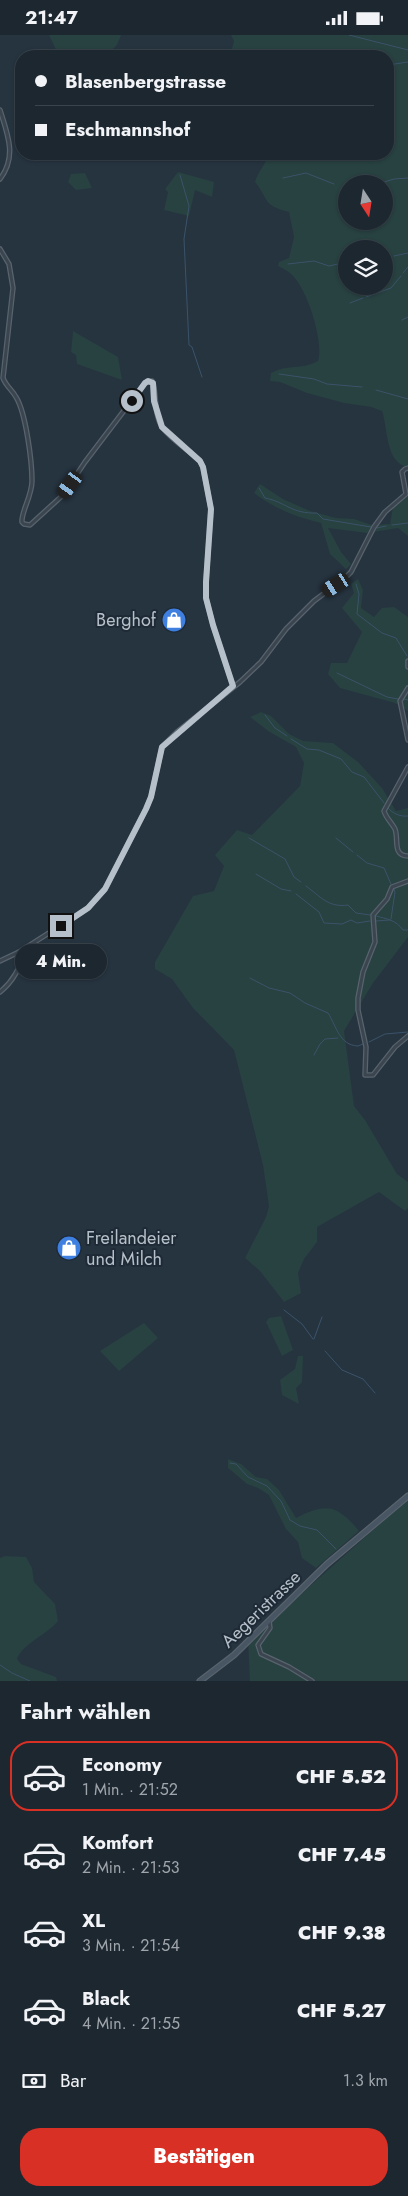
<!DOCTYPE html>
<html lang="de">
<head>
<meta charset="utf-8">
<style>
	:root { --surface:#1c2730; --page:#252f38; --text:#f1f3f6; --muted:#a0a5ab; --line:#3a444c; --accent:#d93025 }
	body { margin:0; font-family:Jost,sans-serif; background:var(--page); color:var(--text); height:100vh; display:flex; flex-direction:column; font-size:19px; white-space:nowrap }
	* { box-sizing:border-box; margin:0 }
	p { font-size:16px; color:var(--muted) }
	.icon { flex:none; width:28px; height:28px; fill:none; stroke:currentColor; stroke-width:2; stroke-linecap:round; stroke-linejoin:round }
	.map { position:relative; height:1646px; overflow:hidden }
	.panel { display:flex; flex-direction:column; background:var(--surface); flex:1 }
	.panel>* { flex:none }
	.hud { position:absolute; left:15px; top:15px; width:379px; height:110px; border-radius:20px; box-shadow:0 1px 4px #0004,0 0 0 1px var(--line); display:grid; align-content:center; height:110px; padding:0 20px; background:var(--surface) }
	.needle { width:32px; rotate:168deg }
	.buttons { position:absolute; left:338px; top:140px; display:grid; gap:10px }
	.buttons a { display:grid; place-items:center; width:55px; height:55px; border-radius:50%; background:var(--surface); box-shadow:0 1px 4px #0004,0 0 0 1px var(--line); font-size:25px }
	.end { position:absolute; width:22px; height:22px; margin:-11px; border:6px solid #b6c0ca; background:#111; box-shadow:0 0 0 2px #111 }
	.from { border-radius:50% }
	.bubble { position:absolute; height:35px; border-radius:18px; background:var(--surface); box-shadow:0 1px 4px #0004,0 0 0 1px var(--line); font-size:16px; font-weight:800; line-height:35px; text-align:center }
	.car { position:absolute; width:15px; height:30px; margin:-15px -8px; border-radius:6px; box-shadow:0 0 4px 1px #0007; background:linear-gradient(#222 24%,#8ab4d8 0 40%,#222 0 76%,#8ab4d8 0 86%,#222 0) }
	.hud b { display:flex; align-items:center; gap:18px; height:48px; font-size:19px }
	.hud b+b { border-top:1px solid var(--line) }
	.hud i { width:12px; height:12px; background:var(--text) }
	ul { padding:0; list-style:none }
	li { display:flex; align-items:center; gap:15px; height:70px; margin:0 10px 8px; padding:0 10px; border:2px solid transparent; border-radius:20px }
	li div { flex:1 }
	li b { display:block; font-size:19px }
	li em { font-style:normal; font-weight:800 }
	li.selected { border-color:var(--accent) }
	li>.icon { width:45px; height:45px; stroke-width:1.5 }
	h2 { padding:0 20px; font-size:22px; line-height:60px }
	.pay { display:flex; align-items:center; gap:12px; height:55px; padding:0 20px; font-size:19px }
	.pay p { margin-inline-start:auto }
	.cta { display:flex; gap:10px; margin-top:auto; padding:10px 20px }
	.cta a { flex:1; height:58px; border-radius:20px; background:var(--accent); color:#fff; font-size:20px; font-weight:800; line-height:58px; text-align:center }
	.status { display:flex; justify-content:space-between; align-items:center; height:35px; padding:0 25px; background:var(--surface); direction:ltr }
	.status svg { height:14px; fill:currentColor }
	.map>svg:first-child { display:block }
	.green { fill:#284141; fill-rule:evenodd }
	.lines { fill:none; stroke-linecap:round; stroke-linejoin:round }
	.stream { stroke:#3b5369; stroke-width:1 }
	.minor-casing { stroke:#58636d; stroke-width:5.5 }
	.secondary-casing { stroke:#58636d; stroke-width:7 }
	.minor { stroke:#3a4550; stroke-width:3 }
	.secondary { stroke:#485563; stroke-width:4.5 }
	.route { stroke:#b6c0ca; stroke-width:6 }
	.labels { text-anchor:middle; stroke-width:4; stroke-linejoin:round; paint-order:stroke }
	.poi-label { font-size:18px; fill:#b6c0ca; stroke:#1e2a35; text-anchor:end }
	.street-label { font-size:18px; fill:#b6c0ca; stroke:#1e2a35 }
</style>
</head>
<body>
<div class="status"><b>21:47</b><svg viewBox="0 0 49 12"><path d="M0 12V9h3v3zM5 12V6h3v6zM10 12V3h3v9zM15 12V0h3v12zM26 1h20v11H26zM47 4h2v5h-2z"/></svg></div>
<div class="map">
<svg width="408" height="1646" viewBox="0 0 408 1646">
	<rect width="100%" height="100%" fill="#263440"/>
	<g class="green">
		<path d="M49 0H121C120 3 118 8 116 11 107 22 74 21 59 21Z"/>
		<path d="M231 0H408V432C385 428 388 393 382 376L371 372 344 368 307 358 280 347 270 346 271 338C288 329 301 335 318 326 324 306 307 253 291 239 288 236 282 233 278 231L279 227 289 223 294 202 289 177C262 170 270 166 255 147 258 136 266 129 269 119H388V21H230L234 6ZM346 149H384V186H346ZM346 214H384V251H346Z"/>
		<polygon points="178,137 214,147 212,162 195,155 189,181 164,175 168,157 165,154"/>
		<polygon points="85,138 92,153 76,155 68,147 71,139"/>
		<polygon points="73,296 118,322 122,345 77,329 76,320 71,317"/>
		<path d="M260 449 283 464 310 476 336 483 354 484 372 490 390 489 393 472 405 463 408 457V501L398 493 367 498 328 493 341 517 351 529 346 534 330 519 321 488C296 482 275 474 254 458Z"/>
		<polygon points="358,544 363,555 361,573 374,582 382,573 394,572 408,582 408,676 395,668 340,653 328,639 331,628 347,628 362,597 342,573 354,558 351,549"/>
		<polygon points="261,677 271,681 289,699 303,706 333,708 358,727 382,753 396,776 408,773 408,902 373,948 344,996 354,1071 365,1085 397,1139 408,1147 408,1173 405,1176 379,1157 317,1192 317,1207 304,1224 298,1238 301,1258 284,1267 260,1236 245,1223 266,1182 269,1171 263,1130 234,1015 193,973 172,944 155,934 155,927 193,861 214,856 224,831 215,820 237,795 252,800 300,751 304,728 296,712 268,696 250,682"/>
		<polygon points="281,1281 293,1315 282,1321 266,1287 269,1283"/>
		<polygon points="144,1288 158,1303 119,1336 100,1316"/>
		<polygon points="298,1321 303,1321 302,1347 296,1353 299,1369 282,1360 280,1345 295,1334"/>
		<path d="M228 1424 241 1429 256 1442 267 1444 279 1455 296 1483C326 1467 338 1470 359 1496L316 1533 302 1523 298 1507 286 1494 269 1460 258 1453 247 1449 228 1433Z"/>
		<polygon points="408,1464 408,1646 250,1646 248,1606"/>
		<path d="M5 1521 26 1522 32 1533 34 1547 55 1569 58 1586C47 1600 23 1608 17 1624L21 1629 56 1642 57 1646H0V1523Z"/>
	</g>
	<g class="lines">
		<g class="stream">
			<polyline points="349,0 408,15"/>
			<polyline points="388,30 408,27"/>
			<polyline points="180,140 189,171 184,204 189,310 192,312 202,342"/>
			<polyline points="283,143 306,138 334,149"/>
			<polyline points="381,148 394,144 408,143"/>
			<polyline points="377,149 378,149"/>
			<polyline points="394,221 408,218"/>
			<polyline points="288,229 314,226 329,231 338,229"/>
			<polyline points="403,238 408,232"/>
			<polyline points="366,262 391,253 401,241"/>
			<polyline points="350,268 363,263"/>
			<polyline points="402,285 408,282"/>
			<polyline points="279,339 314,344 327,349 362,352"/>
			<polyline points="376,355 408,364"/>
			<path d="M259 453 265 463C286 467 291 479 317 478L323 484 371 492"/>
			<polyline points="392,490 408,488"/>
			<polyline points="377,493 386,491"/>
			<polyline points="356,549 359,559 357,579 382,598 396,603 407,621"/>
			<polyline points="337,638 387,662 398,664"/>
			<polyline points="404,664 408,665"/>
			<polyline points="265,680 275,693 287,701"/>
			<polyline points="291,704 307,714 319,715 341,724 352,737 364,742 384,768"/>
			<path d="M388 773C393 779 401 782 408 781"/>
			<polyline points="249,803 285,824 294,842 301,847"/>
			<polyline points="336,803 353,817"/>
			<polyline points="357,820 367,828 384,833 391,849"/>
			<polyline points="256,839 281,854 291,856"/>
			<path d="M306 851C320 861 328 873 348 870L356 878 370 880"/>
			<polyline points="296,859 319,877 324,888 342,889 351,885 357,888 370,886"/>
			<path d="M376 881C387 884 396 885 403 895H408"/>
			<polyline points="391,884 395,857 394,854"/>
			<polyline points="376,886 390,885"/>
			<path d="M250 943 269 953 290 958 305 968 328 978C337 992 339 1010 358 1011L363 1009"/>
			<polyline points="369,1007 385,999 408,997"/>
			<polyline points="314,1020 320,1009 325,1004 338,1003"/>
			<polyline points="284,1275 302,1289 313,1304"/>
			<polyline points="314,1304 322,1282"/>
			<polyline points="325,1316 342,1335 363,1344 375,1358"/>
			<polyline points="230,1428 236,1429 248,1442 267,1451 281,1466 290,1485 300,1491 317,1495 336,1514"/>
			<polyline points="0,1630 12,1638 30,1646"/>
		</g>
		<defs>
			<g id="minor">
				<path d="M0 75C8 100 17 122 0 144"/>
				<path d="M0 214 9 229 13 253 3 343C6 351 12 355 16 362 26 378 32 427 32 446 32 461 21 477 22 487L24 489 30 490 63 460 85 427 145 348 152 346C157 354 153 378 162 392 171 405 189 415 200 426L203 432 211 474 206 547V563L213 590 233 651"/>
				<polyline points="408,626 408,632"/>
				<polyline points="408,653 400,666 408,705"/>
				<path d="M408 732 384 776C386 783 392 788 395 794 399 804 392 821 408 821"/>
				<polyline points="408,846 392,852 387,864 373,880 375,907 363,937 358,963 358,975 366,1012 365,1040 373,1040 395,1012 408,1001"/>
				<polyline points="0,926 19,917 88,873 105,854 146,774 151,762 162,712 177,697 240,647 261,627 286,594 314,566 346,542 351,537 374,492 385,477 406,459 402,437 405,434 408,433"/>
				<path d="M0 957C10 949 25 930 19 917"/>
				<polyline points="269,1586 270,1593 258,1610 261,1619 289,1632 312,1646"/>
			</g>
			<polyline id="secondary" points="200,1646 234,1620 327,1529 408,1461"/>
		</defs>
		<use href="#minor" class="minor-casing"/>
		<use href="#secondary" class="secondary-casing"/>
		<use href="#minor" class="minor"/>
		<use href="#secondary" class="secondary"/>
	</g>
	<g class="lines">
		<polyline class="route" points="61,891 88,873 105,854 146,774 151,762 162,712 233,651 213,590 206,563 206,547 211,474 203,432 200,426 162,392 154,366 153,348 148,346 145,348 132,366"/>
	</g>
	<defs>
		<symbol id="shop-disc" viewBox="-11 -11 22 22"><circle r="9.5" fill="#3f7fe0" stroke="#1e2a35"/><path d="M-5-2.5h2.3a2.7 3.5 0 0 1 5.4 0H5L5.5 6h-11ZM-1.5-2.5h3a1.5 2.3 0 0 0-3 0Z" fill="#fff"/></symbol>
	</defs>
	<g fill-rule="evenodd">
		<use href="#shop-disc" x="160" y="571" width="28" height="28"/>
		<use href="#shop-disc" x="55" y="1199" width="28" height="28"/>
	</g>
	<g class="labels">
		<g class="poi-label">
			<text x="156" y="591">Berghof</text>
			<text x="86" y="1209" text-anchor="start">Freilandeier<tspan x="86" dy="21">und Milch</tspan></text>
		</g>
		<g class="street-label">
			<text transform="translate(261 1574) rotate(-44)" y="6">Aegeristrasse</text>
		</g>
	</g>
</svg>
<div class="buttons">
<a><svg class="needle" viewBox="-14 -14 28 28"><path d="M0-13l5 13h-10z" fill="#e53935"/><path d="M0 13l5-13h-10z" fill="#a0a5ab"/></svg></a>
<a><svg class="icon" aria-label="layers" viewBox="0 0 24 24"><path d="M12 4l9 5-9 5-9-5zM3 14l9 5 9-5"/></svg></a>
</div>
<i class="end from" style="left:132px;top:366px"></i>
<i class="end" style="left:61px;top:891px"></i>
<div class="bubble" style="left:15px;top:909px;width:92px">4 Min.</div>
<i class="car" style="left:70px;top:450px;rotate:216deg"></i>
<i class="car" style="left:336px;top:550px;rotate:238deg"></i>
<div class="hud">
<b><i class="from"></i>Blasenbergstrasse</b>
<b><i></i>Eschmannshof</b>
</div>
</div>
<section class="panel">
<h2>Fahrt wählen</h2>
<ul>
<li class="selected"><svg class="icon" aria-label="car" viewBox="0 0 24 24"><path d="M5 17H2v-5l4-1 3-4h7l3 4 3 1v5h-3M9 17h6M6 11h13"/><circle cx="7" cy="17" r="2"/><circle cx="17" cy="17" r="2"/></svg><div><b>Economy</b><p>1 Min. · 21:52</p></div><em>CHF 5.52</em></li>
<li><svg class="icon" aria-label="car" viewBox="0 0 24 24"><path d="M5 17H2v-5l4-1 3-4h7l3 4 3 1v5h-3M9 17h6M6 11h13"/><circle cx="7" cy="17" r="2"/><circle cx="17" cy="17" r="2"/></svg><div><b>Komfort</b><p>2 Min. · 21:53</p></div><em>CHF 7.45</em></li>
<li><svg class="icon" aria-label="car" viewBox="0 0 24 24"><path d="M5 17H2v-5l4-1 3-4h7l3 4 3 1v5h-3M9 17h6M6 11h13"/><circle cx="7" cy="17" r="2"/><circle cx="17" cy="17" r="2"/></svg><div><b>XL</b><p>3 Min. · 21:54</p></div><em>CHF 9.38</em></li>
<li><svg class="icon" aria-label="car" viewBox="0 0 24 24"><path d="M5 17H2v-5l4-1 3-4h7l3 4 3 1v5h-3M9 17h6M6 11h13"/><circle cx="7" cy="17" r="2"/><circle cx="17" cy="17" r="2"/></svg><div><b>Black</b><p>4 Min. · 21:55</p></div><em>CHF 5.27</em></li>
</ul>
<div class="pay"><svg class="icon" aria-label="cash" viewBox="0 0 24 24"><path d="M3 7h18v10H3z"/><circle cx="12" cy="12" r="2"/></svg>Bar<p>1.3 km</p></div>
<div class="cta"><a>Bestätigen</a></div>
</section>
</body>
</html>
